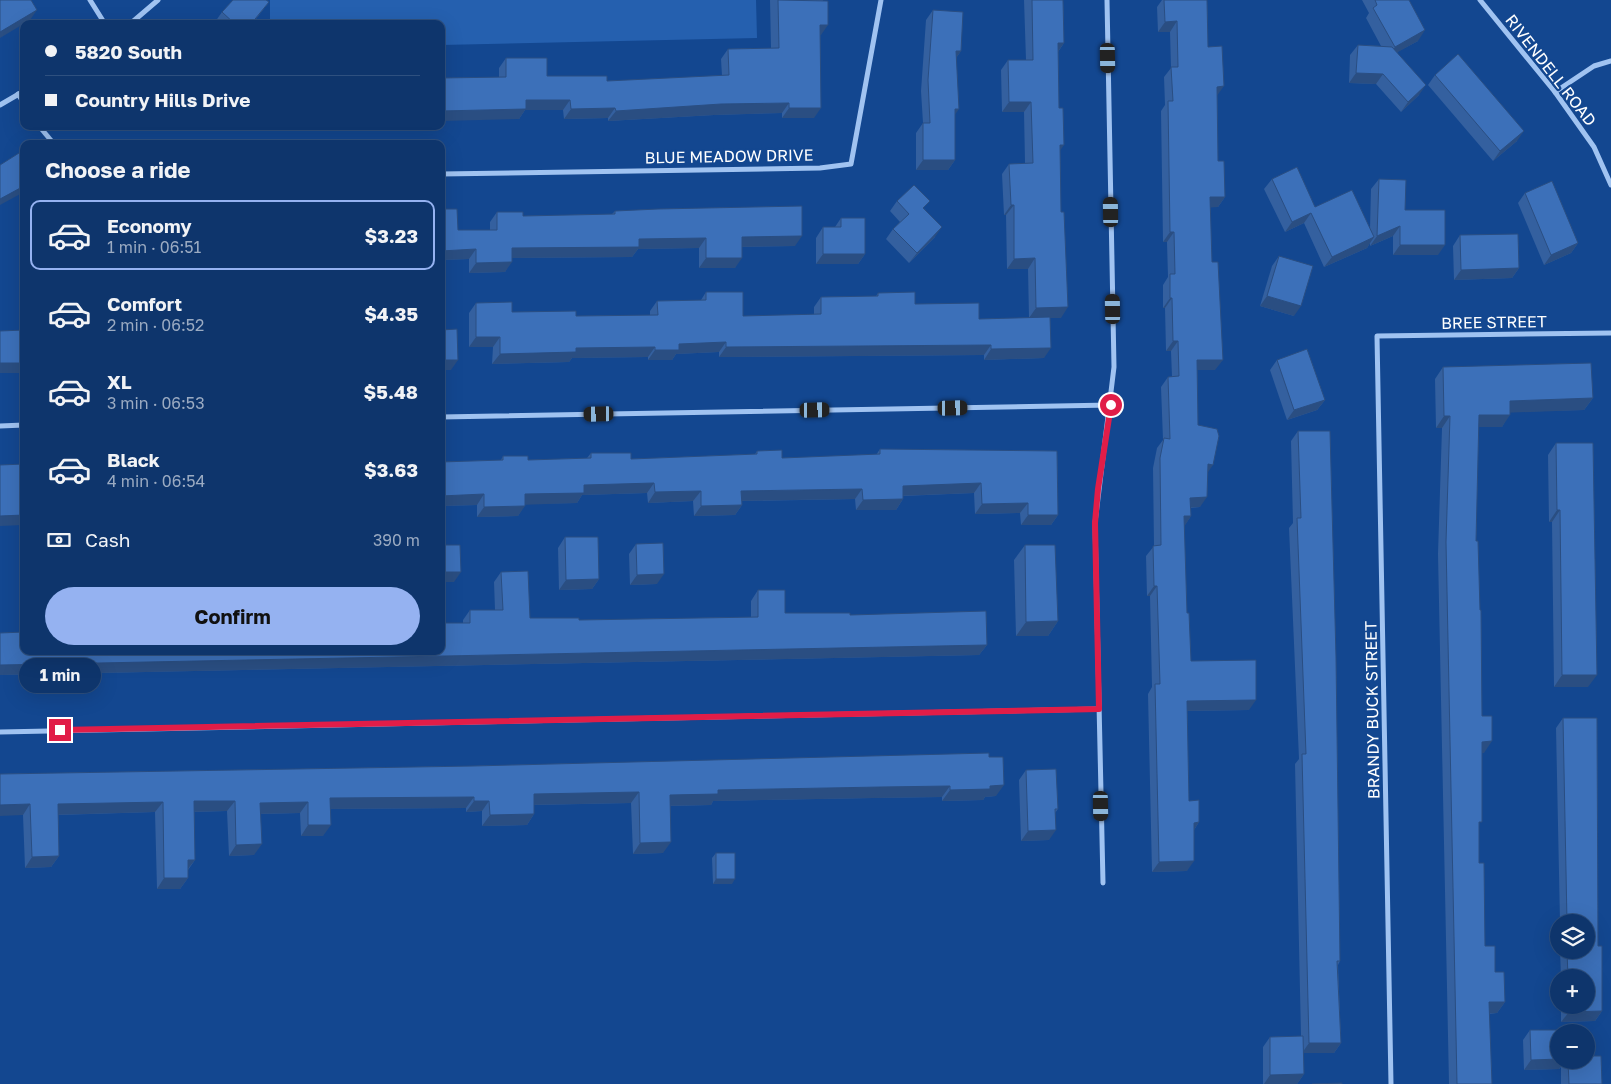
<!DOCTYPE html>
<html lang="en">
<head>
<meta charset="utf-8">
<style>
	:root { --surface:#0e356c; --page:#1c4074; --text:#f1f3f6; --muted:#9babc2; --line:#2e507f; --accent:#95b2f1 }
	body { margin:0; font-family:"Golos Text",sans-serif; background:var(--page); color:var(--text); height:100vh; display:flex; flex-direction:column; font-size:19px; white-space:nowrap }
	* { box-sizing:border-box; margin:0 }
	p { font-size:16px; color:var(--muted) }
	.icon { flex:none; width:28px; height:28px; fill:none; stroke:currentColor; stroke-width:2; stroke-linecap:round; stroke-linejoin:round }
	.map { position:relative; flex:1; overflow:hidden }
	.details { position:absolute; left:20px; top:140px; width:425px; height:515px; display:flex; flex-direction:column; background:var(--surface); border-radius:10px; box-shadow:0 5px 20px #0002,0 0 0 1px var(--line) }
	.details>* { flex:none }
	.banner { position:absolute; left:20px; top:20px; width:425px; height:110px; border-radius:10px; box-shadow:0 5px 20px #0002,0 0 0 1px var(--line); display:grid; align-content:center; height:110px; padding:0 25px; background:var(--surface) }
	.buttons { position:absolute; left:1550px; top:914px; display:grid; gap:10px }
	.buttons a { display:grid; place-items:center; width:45px; height:45px; border-radius:50%; background:var(--surface); box-shadow:0 5px 20px #0002,0 0 0 1px var(--line); font-size:25px }
	.end { position:absolute; width:22px; height:22px; margin:-11px; border:6px solid #e11d48; background:#fff; box-shadow:0 0 0 2px #fff }
	.from { border-radius:50% }
	.bubble { position:absolute; height:35px; border-radius:18px; background:var(--surface); box-shadow:0 5px 20px #0002,0 0 0 1px var(--line); font-size:16px; font-weight:700; line-height:35px; text-align:center }
	.car { position:absolute; width:15px; height:30px; margin:-15px -8px; border-radius:6px; box-shadow:0 0 4px 1px #0007; background:linear-gradient(#222 24%,#8ab4d8 0 40%,#222 0 76%,#8ab4d8 0 86%,#222 0) }
	.banner b { display:flex; align-items:center; gap:18px; height:48px; font-size:19px }
	.banner b+b { border-top:1px solid var(--line) }
	.banner i { width:12px; height:12px; background:var(--text) }
	ul { padding:0; list-style:none }
	li { display:flex; align-items:center; gap:15px; height:70px; margin:0 10px 8px; padding:0 15px; border:2px solid transparent; border-radius:10px }
	li div { flex:1 }
	li b { display:block; font-size:19px }
	li em { font-style:normal; font-weight:700 }
	li.selected { border-color:var(--accent) }
	li>.icon { width:45px; height:45px; stroke-width:1.5 }
	h2 { padding:0 25px; font-size:22px; line-height:60px }
	.pay { display:flex; align-items:center; gap:12px; height:55px; padding:0 25px; font-size:19px }
	.pay p { margin-inline-start:auto }
	.cta { display:flex; gap:10px; margin-top:auto; padding:10px 25px }
	.cta a { flex:1; height:58px; border-radius:30px; background:var(--accent); color:#111; font-size:20px; font-weight:700; line-height:58px; text-align:center }
	.map>svg:first-child { display:block }
	.green { fill:#2560af }
	.lines { fill:none; stroke-linecap:round; stroke-linejoin:round }
	.minor { stroke:#a0c3f1; stroke-width:5 }
	.wall { fill:#34609f }
	.shaded-wall { fill:#2a4e82 }
	.building { fill:#3c70b9; stroke:#2a4e82 }
	.route { stroke:#e11d48; stroke-width:6 }
	.labels { text-anchor:middle; stroke-width:4.5; stroke-linejoin:round; paint-order:stroke }
	.street-label { font-size:16px; fill:#fff; stroke:#134790 }
</style>
</head>
<body>
<div class="map">
<svg width="1611" height="1084" viewBox="0 0 1611 1084">
	<rect width="100%" height="100%" fill="#134790"/>
	<polygon class="green" points="270,0 756,0 757,38 441,45 441,24 270,24"/>
	<g class="lines">
		<g class="minor">
			<polyline points="90,0 105,24"/>
			<polyline points="1480,0 1555,92 1594,147 1611,185"/>
			<polyline points="130,24 158,0"/>
			<polyline points="1555,92 1594,66 1611,61"/>
			<polyline points="18,94 24,103"/>
			<polyline points="0,105 24,91"/>
			<polyline points="39,126 54,144"/>
			<polyline points="441,174 820,168 851,164 881,0"/>
			<polyline points="441,417 1111,405"/>
			<polyline points="0,426 24,425"/>
			<polyline points="0,732 1099,709"/>
			<polyline points="1103,883 1095,523 1114,367 1107,0"/>
			<polyline points="1391,1084 1377,336 1611,333"/>
		</g>
	</g>
	<g class="wall">
		<polygon points="770,0 823,0 821,35 820,35 814,118 782,118 782,113 714,115 608,121 608,118 564,119 563,110 525,110 519,119 499,77 499,68 506,58 547,76 607,81 722,76 721,59 728,49 771,48"/>
		<polygon points="1024,0 1063,0 1064,43 1058,52 1060,151 1061,318 1050,318 1044,358 984,360 984,355 719,357 719,352 676,354 672,360 648,360 648,357 572,358 569,362 492,364 493,347 469,347 469,313 476,303 512,312 576,316 650,315 650,311 657,301 701,300 706,292 743,316 814,315 814,307 821,297 876,296 878,293 915,304 979,319 1029,318 1028,269 1007,269 1006,215 1004,215 1002,174 1009,164 1025,163 1024,112 1002,112 1001,70 1008,60 1026,60"/>
		<polygon points="1162,0 1207,0 1208,47 1217,96 1218,161 1225,197 1218,207 1210,207 1215,370 1197,370 1198,425 1208,473 1200,507 1191,508 1191,516 1184,526 1187,613 1191,661 1249,710 1187,711 1189,801 1199,822 1194,830 1187,871 1152,872 1148,694 1152,687 1150,596 1147,596 1146,556 1154,546 1153,468 1157,448 1163,440 1161,387 1168,377 1172,377 1171,351 1166,351 1165,308 1163,308 1163,285 1168,277 1167,242 1163,242 1161,111 1165,105 1164,77 1171,68 1170,32 1158,32 1157,7"/>
		<polygon points="1362,0 1409,0 1418,41 1397,52 1419,95 1401,112 1376,84 1349,83 1350,55 1358,45 1381,46 1366,18 1369,13"/>
		<polygon points="269,2 252,24 217,24 215,22 222,12"/>
		<polygon points="933,10 961,51 956,58 955,115 955,160 948,170 916,170 916,133 923,123 921,91 926,20"/>
		<polygon points="1435,75 1517,141 1493,161 1428,85"/>
		<polygon points="1272,179 1315,207 1370,229 1371,189 1379,179 1405,210 1438,255 1393,255 1393,236 1370,246 1370,243 1367,248 1324,267 1304,223 1285,232 1264,189"/>
		<polygon points="1525,193 1578,243 1571,253 1544,265 1518,203"/>
		<polygon points="897,201 925,209 935,237 909,263 886,239 893,229 900,222 890,211"/>
		<polygon points="441,209 458,230 490,230 490,222 497,212 523,216 612,214 615,211 795,246 742,247 735,268 699,268 699,248 638,249 632,257 512,258 505,272 469,273 469,259 441,260"/>
		<polygon points="841,218 865,254 858,264 816,264 816,238 823,227 835,227"/>
		<polygon points="1460,235 1519,268 1512,278 1454,280 1453,246"/>
		<polygon points="1279,256 1294,316 1260,306 1272,266"/>
		<polygon points="1277,360 1325,400 1317,410 1287,420 1270,370"/>
		<polygon points="1443,367 1593,398 1584,410 1510,412 1502,427 1478,427 1476,541 1482,716 1484,753 1482,753 1479,827 1479,863 1485,946 1495,972 1505,1002 1497,1013 1489,1014 1492,1084 1449,1084 1438,554 1442,428 1436,428 1435,379"/>
		<polygon points="1298,431 1340,961 1338,965 1341,1043 1334,1053 1303,1053 1304,1074 1297,1084 1263,1084 1263,1047 1270,1037 1301,1036 1295,764 1299,759 1289,528 1293,523 1291,441"/>
		<polygon points="1556,443 1588,687 1554,687 1552,522 1549,522 1548,455"/>
		<polygon points="880,449 1057,451 1058,515 1051,525 1021,525 1020,513 975,514 974,493 903,496 903,499 896,510 856,510 855,499 742,501 742,505 735,515 694,516 693,501 648,503 647,493 582,495 577,503 525,504 518,516 477,517 477,505 441,506 441,462 501,460 503,456 528,460 587,458 591,453 631,459 755,454 757,451 782,458 876,455"/>
		<polygon points="565,537 599,579 592,589 559,590 558,548"/>
		<polygon points="636,544 657,584 630,585 629,554"/>
		<polygon points="1025,545 1058,621 1048,636 1016,636 1014,560"/>
		<polygon points="501,572 530,618 579,620 751,617 751,601 758,590 785,613 850,615 987,645 979,655 0,675 0,633 463,623 463,620 470,610 495,610 494,582"/>
		<polygon points="1563,718 1597,718 1598,946 1602,946 1602,1011 1595,1021 1561,1022 1561,1005 1586,1005 1586,978 1561,978 1560,950 1586,950 1586,922 1560,922 1556,728"/>
		<polygon points="989,757 996,796 985,797 983,800 942,801 942,797 874,798 713,801 711,805 670,806 663,853 633,854 631,803 534,805 534,814 527,825 482,826 482,811 466,812 466,808 330,809 323,836 301,836 300,813 261,814 254,855 229,856 227,811 194,812 195,860 188,870 188,878 180,889 157,889 155,812 58,815 59,856 51,867 25,868 23,815 0,774"/>
		<polygon points="1026,770 1058,809 1055,813 1049,840 1021,841 1019,780"/>
		<polygon points="716,853 732,884 713,884 712,858"/>
		<polygon points="1530,1030 1559,1060 1586,1060 1602,1084 1561,1084 1561,1067 1559,1069 1524,1070 1523,1040"/>
	</g>
	<g class="shaded-wall">
		<polygon points="37,10 30,20 0,38 0,32"/>
		<polygon points="1177,21 1170,32 1158,32 1165,22"/>
		<polygon points="820,25 828,25 821,35 813,35"/>
		<polygon points="1425,30 1418,41 1387,58 1395,47"/>
		<polygon points="1058,43 1064,43 1057,53"/>
		<polygon points="956,51 961,51 954,61"/>
		<polygon points="1356,73 1383,74 1376,84 1349,83"/>
		<polygon points="1426,85 1419,95 1401,112 1408,102"/>
		<polygon points="1224,86 1216,97 1217,87"/>
		<polygon points="526,100 570,100 563,110 525,110 519,119 441,121 441,111"/>
		<polygon points="1009,102 1031,102 1024,112 1002,112"/>
		<polygon points="789,103 782,113 714,115 608,121 616,111 721,104"/>
		<polygon points="615,108 608,118 564,119 571,109"/>
		<polygon points="789,108 821,108 814,118 782,118"/>
		<polygon points="955,109 959,109 952,119"/>
		<polygon points="1524,131 1517,141 1493,161 1500,151"/>
		<polygon points="1060,145 1064,145 1057,155"/>
		<polygon points="923,160 955,160 948,170 916,170"/>
		<polygon points="24,186 24,192 0,205 0,199"/>
		<polygon points="1210,197 1225,197 1218,207 1203,208"/>
		<polygon points="1011,205 1014,205 1006,215 1004,215"/>
		<polygon points="1311,213 1304,223 1285,232 1292,222"/>
		<polygon points="1400,226 1393,236 1370,246 1377,236"/>
		<polygon points="942,227 935,237 909,263 917,253"/>
		<polygon points="1170,232 1174,232 1167,242 1163,242"/>
		<polygon points="802,236 795,246 735,247 742,237"/>
		<polygon points="1374,237 1367,248 1324,267 1332,257"/>
		<polygon points="706,238 699,248 638,249 632,257 505,258 512,248 639,239"/>
		<polygon points="1578,243 1571,253 1544,265 1551,255"/>
		<polygon points="1400,245 1445,245 1438,255 1393,255"/>
		<polygon points="476,249 469,259 441,260 441,251"/>
		<polygon points="823,254 865,254 858,264 816,264"/>
		<polygon points="706,258 742,258 735,268 699,268"/>
		<polygon points="1035,258 1028,269 1007,269 1014,259"/>
		<polygon points="512,262 505,272 469,273 476,263"/>
		<polygon points="1519,268 1512,278 1454,280 1461,270"/>
		<polygon points="1267,296 1301,306 1294,316 1260,306"/>
		<polygon points="1170,298 1172,298 1165,308 1163,308"/>
		<polygon points="1068,307 1061,318 1029,318 1036,308"/>
		<polygon points="476,337 500,337 493,347 469,347"/>
		<polygon points="1173,341 1178,341 1171,351 1166,351"/>
		<polygon points="726,342 719,352 676,354 672,360 648,360 655,350 679,344"/>
		<polygon points="991,345 984,355 719,357 726,347"/>
		<polygon points="655,347 648,357 572,358 569,362 492,364 500,354 576,348"/>
		<polygon points="1051,348 1044,358 984,360 991,349"/>
		<polygon points="441,360 458,360 451,370 441,370"/>
		<polygon points="1197,360 1223,360 1215,370 1189,370"/>
		<rect x="0" y="363" width="24" height="10"/>
		<polygon points="1593,398 1584,410 1501,413 1510,401"/>
		<polygon points="1325,400 1317,410 1287,420 1294,410"/>
		<polygon points="1479,415 1510,415 1502,427 1470,427"/>
		<polygon points="1444,416 1450,416 1442,428 1436,428"/>
		<polygon points="1208,464 1213,465 1206,475"/>
		<polygon points="654,483 647,493 582,495 577,503 518,505 525,494 584,485"/>
		<polygon points="981,483 974,493 896,496 903,486"/>
		<polygon points="862,489 855,499 734,501 741,491"/>
		<polygon points="701,491 693,501 648,503 655,492"/>
		<polygon points="484,494 477,505 441,506 441,496"/>
		<polygon points="1207,497 1200,507 1183,508 1190,498"/>
		<polygon points="903,499 896,510 856,510 863,500"/>
		<polygon points="1028,503 1020,513 975,514 982,504"/>
		<polygon points="742,505 735,515 694,516 701,506"/>
		<polygon points="525,506 518,516 477,517 484,507"/>
		<polygon points="1557,510 1560,510 1552,522 1549,522"/>
		<polygon points="24,515 24,525 0,526 0,516"/>
		<polygon points="1028,515 1058,515 1051,525 1021,525"/>
		<polygon points="1184,516 1191,516 1184,527"/>
		<polygon points="441,572 461,572 454,582 441,582"/>
		<polygon points="664,574 657,584 630,585 637,575"/>
		<polygon points="599,579 592,589 559,590 566,580"/>
		<polygon points="1154,586 1157,586 1150,596 1147,596"/>
		<polygon points="1058,621 1048,636 1016,636 1026,622"/>
		<polygon points="987,645 979,655 0,675 0,665"/>
		<polygon points="1562,675 1597,675 1588,687 1554,687"/>
		<polygon points="1256,700 1249,710 1180,711 1187,701"/>
		<polygon points="1492,741 1484,753 1473,753 1482,742"/>
		<polygon points="1004,785 996,796 985,797 983,800 942,801 950,790 990,786"/>
		<polygon points="950,786 942,797 874,798 713,801 711,805 662,806 670,795 718,790 881,787"/>
		<polygon points="639,792 631,803 526,805 534,794"/>
		<polygon points="474,797 466,808 322,809 330,798"/>
		<polygon points="194,801 235,801 227,811 186,812"/>
		<polygon points="474,801 489,801 482,811 466,812"/>
		<polygon points="163,802 155,812 50,815 58,804"/>
		<polygon points="308,802 300,813 253,814 260,803"/>
		<polygon points="30,804 23,815 0,816 0,805"/>
		<polygon points="534,814 527,825 482,826 490,815"/>
		<polygon points="1199,822 1192,833 1194,823"/>
		<polygon points="308,825 331,825 323,836 301,836"/>
		<polygon points="1056,830 1049,840 1021,841 1028,831"/>
		<polygon points="671,842 663,853 633,854 640,843"/>
		<polygon points="262,844 254,855 229,856 236,845"/>
		<polygon points="59,856 51,867 25,868 32,857"/>
		<polygon points="188,860 195,860 187,870"/>
		<polygon points="1194,861 1187,871 1152,872 1159,862"/>
		<polygon points="164,878 188,878 180,889 157,889"/>
		<polygon points="716,879 735,879 732,884 713,884"/>
		<polygon points="1489,1002 1505,1002 1497,1013 1481,1014"/>
		<polygon points="1602,1011 1595,1021 1561,1022 1569,1012"/>
		<polygon points="1309,1043 1341,1043 1334,1053 1302,1053"/>
		<polygon points="1559,1059 1559,1060 1565,1060 1559,1069 1524,1070 1531,1060"/>
		<polygon points="1304,1074 1297,1084 1264,1084 1270,1075"/>
	</g>
	<g class="building">
		<polygon points="0,0 31,0 37,10 0,32"/>
		<polygon points="233,0 266,0 269,2 251,24 235,24 222,12"/>
		<polygon points="778,0 828,1 828,25 820,25 821,108 789,108 789,103 721,104 616,111 615,108 571,109 570,100 526,100 526,109 441,111 441,78 506,77 506,58 547,58 547,76 607,76 607,81 729,75 728,49 779,48"/>
		<polygon points="1032,0 1063,0 1064,43 1058,43 1059,108 1063,108 1064,145 1060,145 1061,212 1064,212 1068,307 1036,308 1035,258 1014,259 1014,205 1011,205 1009,164 1033,163 1031,102 1009,102 1008,60 1033,60"/>
		<polygon points="1164,0 1207,0 1208,47 1222,46 1224,86 1217,87 1218,161 1224,161 1225,197 1210,197 1212,262 1218,262 1223,360 1197,360 1198,425 1217,429 1219,436 1213,465 1208,464 1207,497 1190,498 1191,516 1184,516 1187,613 1189,613 1191,661 1256,660 1256,700 1187,701 1189,801 1199,800 1199,822 1194,823 1194,861 1159,862 1155,684 1160,684 1157,586 1154,586 1153,546 1161,545 1160,458 1164,438 1170,439 1168,377 1179,376 1178,341 1173,341 1172,298 1170,298 1170,274 1175,274 1174,232 1170,232 1168,101 1173,101 1171,67 1178,67 1177,21 1165,22"/>
		<polygon points="1375,0 1409,0 1425,30 1395,47 1373,8 1377,5"/>
		<polygon points="933,10 963,12 961,51 956,51 959,109 955,109 955,160 923,160 923,123 930,123 928,80"/>
		<polygon points="1358,45 1392,47 1426,85 1408,102 1383,74 1356,73"/>
		<polygon points="1458,54 1524,131 1500,151 1435,75"/>
		<polygon points="19,153 24,161 24,186 0,199 0,165"/>
		<polygon points="1297,167 1315,207 1352,190 1374,237 1332,257 1311,213 1292,222 1272,179"/>
		<polygon points="1379,179 1406,180 1405,210 1445,210 1445,245 1400,245 1400,226 1377,236"/>
		<polygon points="1552,181 1578,243 1551,255 1525,193"/>
		<polygon points="914,185 930,201 923,208 942,227 917,253 893,229 909,214 897,201"/>
		<polygon points="802,206 802,236 742,237 742,258 706,258 706,238 639,239 639,247 512,248 512,262 476,263 476,249 441,251 441,209 457,209 458,230 497,230 497,212 523,212 523,216 615,214 615,211 658,209"/>
		<polygon points="841,218 865,218 865,254 823,254 823,227 841,227"/>
		<polygon points="1518,234 1519,268 1461,270 1460,235"/>
		<polygon points="1279,256 1313,266 1301,306 1267,296"/>
		<polygon points="706,292 743,292 743,316 821,314 821,297 878,296 878,293 915,292 915,304 979,303 979,319 1050,317 1051,348 991,349 991,345 726,347 726,342 679,344 679,350 655,350 655,347 576,348 576,352 500,354 500,337 476,337 476,303 512,302 512,312 576,311 576,316 658,315 657,301 706,300"/>
		<polygon points="457,329 458,360 441,360 441,330"/>
		<polygon points="24,330 24,363 0,363 0,331"/>
		<polygon points="1307,349 1325,400 1294,410 1277,360"/>
		<polygon points="1591,363 1593,398 1510,401 1510,415 1479,415 1476,541 1478,541 1480,610 1481,610 1482,716 1492,716 1492,741 1482,742 1482,822 1479,822 1479,863 1484,863 1485,946 1495,946 1495,972 1504,972 1505,1002 1489,1002 1492,1084 1457,1084 1446,542 1450,416 1444,416 1443,367"/>
		<polygon points="1298,431 1330,431 1336,657 1340,961 1337,961 1341,1043 1309,1043 1302,754 1306,754 1297,518 1301,518"/>
		<polygon points="1556,443 1593,443 1597,675 1562,675 1560,510 1557,510"/>
		<polygon points="880,449 1057,451 1058,515 1028,515 1028,503 982,504 981,483 903,486 903,499 863,500 862,489 741,491 742,505 701,506 701,491 655,492 654,483 584,485 584,493 525,494 525,506 484,507 484,494 441,496 441,462 503,460 503,456 528,456 528,460 591,458 591,453 631,453 631,459 757,454 757,451 782,450 782,458 880,454"/>
		<polygon points="24,464 24,515 0,516 0,465"/>
		<polygon points="565,537 598,537 599,579 566,580"/>
		<polygon points="663,543 664,574 637,575 636,544"/>
		<polygon points="441,545 460,545 461,572 441,572"/>
		<polygon points="1025,545 1055,545 1058,621 1026,622"/>
		<polygon points="528,571 530,618 579,618 579,620 758,617 758,590 785,590 785,613 850,613 850,615 986,611 987,645 0,665 0,633 24,632 24,651 441,651 441,623 470,623 470,610 503,610 501,572"/>
		<polygon points="1563,718 1597,718 1598,946 1602,946 1602,1011 1569,1012 1568,1005 1586,1005 1586,978 1568,978 1567,950 1586,950 1586,922 1567,922"/>
		<polygon points="989,753 989,757 1003,757 1004,785 990,786 990,789 950,790 950,786 881,787 718,790 718,794 670,795 671,842 640,843 639,792 534,794 534,814 490,815 489,801 474,801 474,797 330,798 331,825 308,825 308,802 260,803 262,844 236,845 235,801 194,801 195,860 188,860 188,878 164,878 163,802 58,804 59,856 32,857 30,804 0,805 0,774 473,766"/>
		<polygon points="1056,769 1058,809 1055,809 1056,830 1028,831 1026,770"/>
		<rect x="716" y="853" width="19" height="26"/>
		<polygon points="1530,1030 1565,1030 1565,1032 1559,1032 1559,1059 1531,1060"/>
		<polygon points="1303,1036 1304,1074 1270,1075 1270,1037"/>
		<polygon points="1586,1056 1601,1056 1602,1084 1569,1084 1568,1060 1586,1060"/>
		<polygon points="1342,1083 1342,1084 1312,1084"/>
	</g>
	<g class="lines">
		<polyline class="route" points="60,730 1099,709 1095,523 1098,489 1111,405"/>
	</g>
	<g class="labels">
		<g class="street-label">
			<text transform="translate(1551 70) rotate(52)" y="6">RIVENDELL ROAD</text>
			<text transform="translate(729 156) rotate(-1)" y="6">BLUE MEADOW DRIVE</text>
			<text transform="translate(1494 322) rotate(-1)" y="6">BREE STREET</text>
			<text transform="translate(1372 710) rotate(-91)" y="6">BRANDY BUCK STREET</text>
		</g>
	</g>
</svg>
<div class="buttons">
<a><svg class="icon" aria-label="layers" viewBox="0 0 24 24"><path d="M12 4l9 5-9 5-9-5zM3 14l9 5 9-5"/></svg></a>
<a>+</a>
<a>−</a>
</div>
<i class="end from" style="left:1111px;top:405px"></i>
<i class="end" style="left:60px;top:730px"></i>
<div class="bubble" style="left:19px;top:658px;width:82px">1 min</div>
<i class="car" style="left:1108px;top:58px;rotate:179deg"></i>
<i class="car" style="left:1111px;top:212px;rotate:359deg"></i>
<i class="car" style="left:1113px;top:309px;rotate:359deg"></i>
<i class="car" style="left:953px;top:408px;rotate:89deg"></i>
<i class="car" style="left:815px;top:410px;rotate:89deg"></i>
<i class="car" style="left:599px;top:414px;rotate:269deg"></i>
<i class="car" style="left:1101px;top:806px;rotate:179deg"></i>
<div class="banner">
<b><i class="from"></i>5820 South</b>
<b><i></i>Country Hills Drive</b>
</div>
<section class="details">
<h2>Choose a ride</h2>
<ul>
<li class="selected"><svg class="icon" aria-label="car" viewBox="0 0 24 24"><path d="M5 17H2v-5l4-1 3-4h7l3 4 3 1v5h-3M9 17h6M6 11h13"/><circle cx="7" cy="17" r="2"/><circle cx="17" cy="17" r="2"/></svg><div><b>Economy</b><p>1 min · 06:51</p></div><em>$3.23</em></li>
<li><svg class="icon" aria-label="car" viewBox="0 0 24 24"><path d="M5 17H2v-5l4-1 3-4h7l3 4 3 1v5h-3M9 17h6M6 11h13"/><circle cx="7" cy="17" r="2"/><circle cx="17" cy="17" r="2"/></svg><div><b>Comfort</b><p>2 min · 06:52</p></div><em>$4.35</em></li>
<li><svg class="icon" aria-label="car" viewBox="0 0 24 24"><path d="M5 17H2v-5l4-1 3-4h7l3 4 3 1v5h-3M9 17h6M6 11h13"/><circle cx="7" cy="17" r="2"/><circle cx="17" cy="17" r="2"/></svg><div><b>XL</b><p>3 min · 06:53</p></div><em>$5.48</em></li>
<li><svg class="icon" aria-label="car" viewBox="0 0 24 24"><path d="M5 17H2v-5l4-1 3-4h7l3 4 3 1v5h-3M9 17h6M6 11h13"/><circle cx="7" cy="17" r="2"/><circle cx="17" cy="17" r="2"/></svg><div><b>Black</b><p>4 min · 06:54</p></div><em>$3.63</em></li>
</ul>
<div class="pay"><svg class="icon" aria-label="cash" viewBox="0 0 24 24"><path d="M3 7h18v10H3z"/><circle cx="12" cy="12" r="2"/></svg>Cash<p>390 m</p></div>
<div class="cta"><a>Confirm</a></div>
</section>
</div>
</body>
</html>
